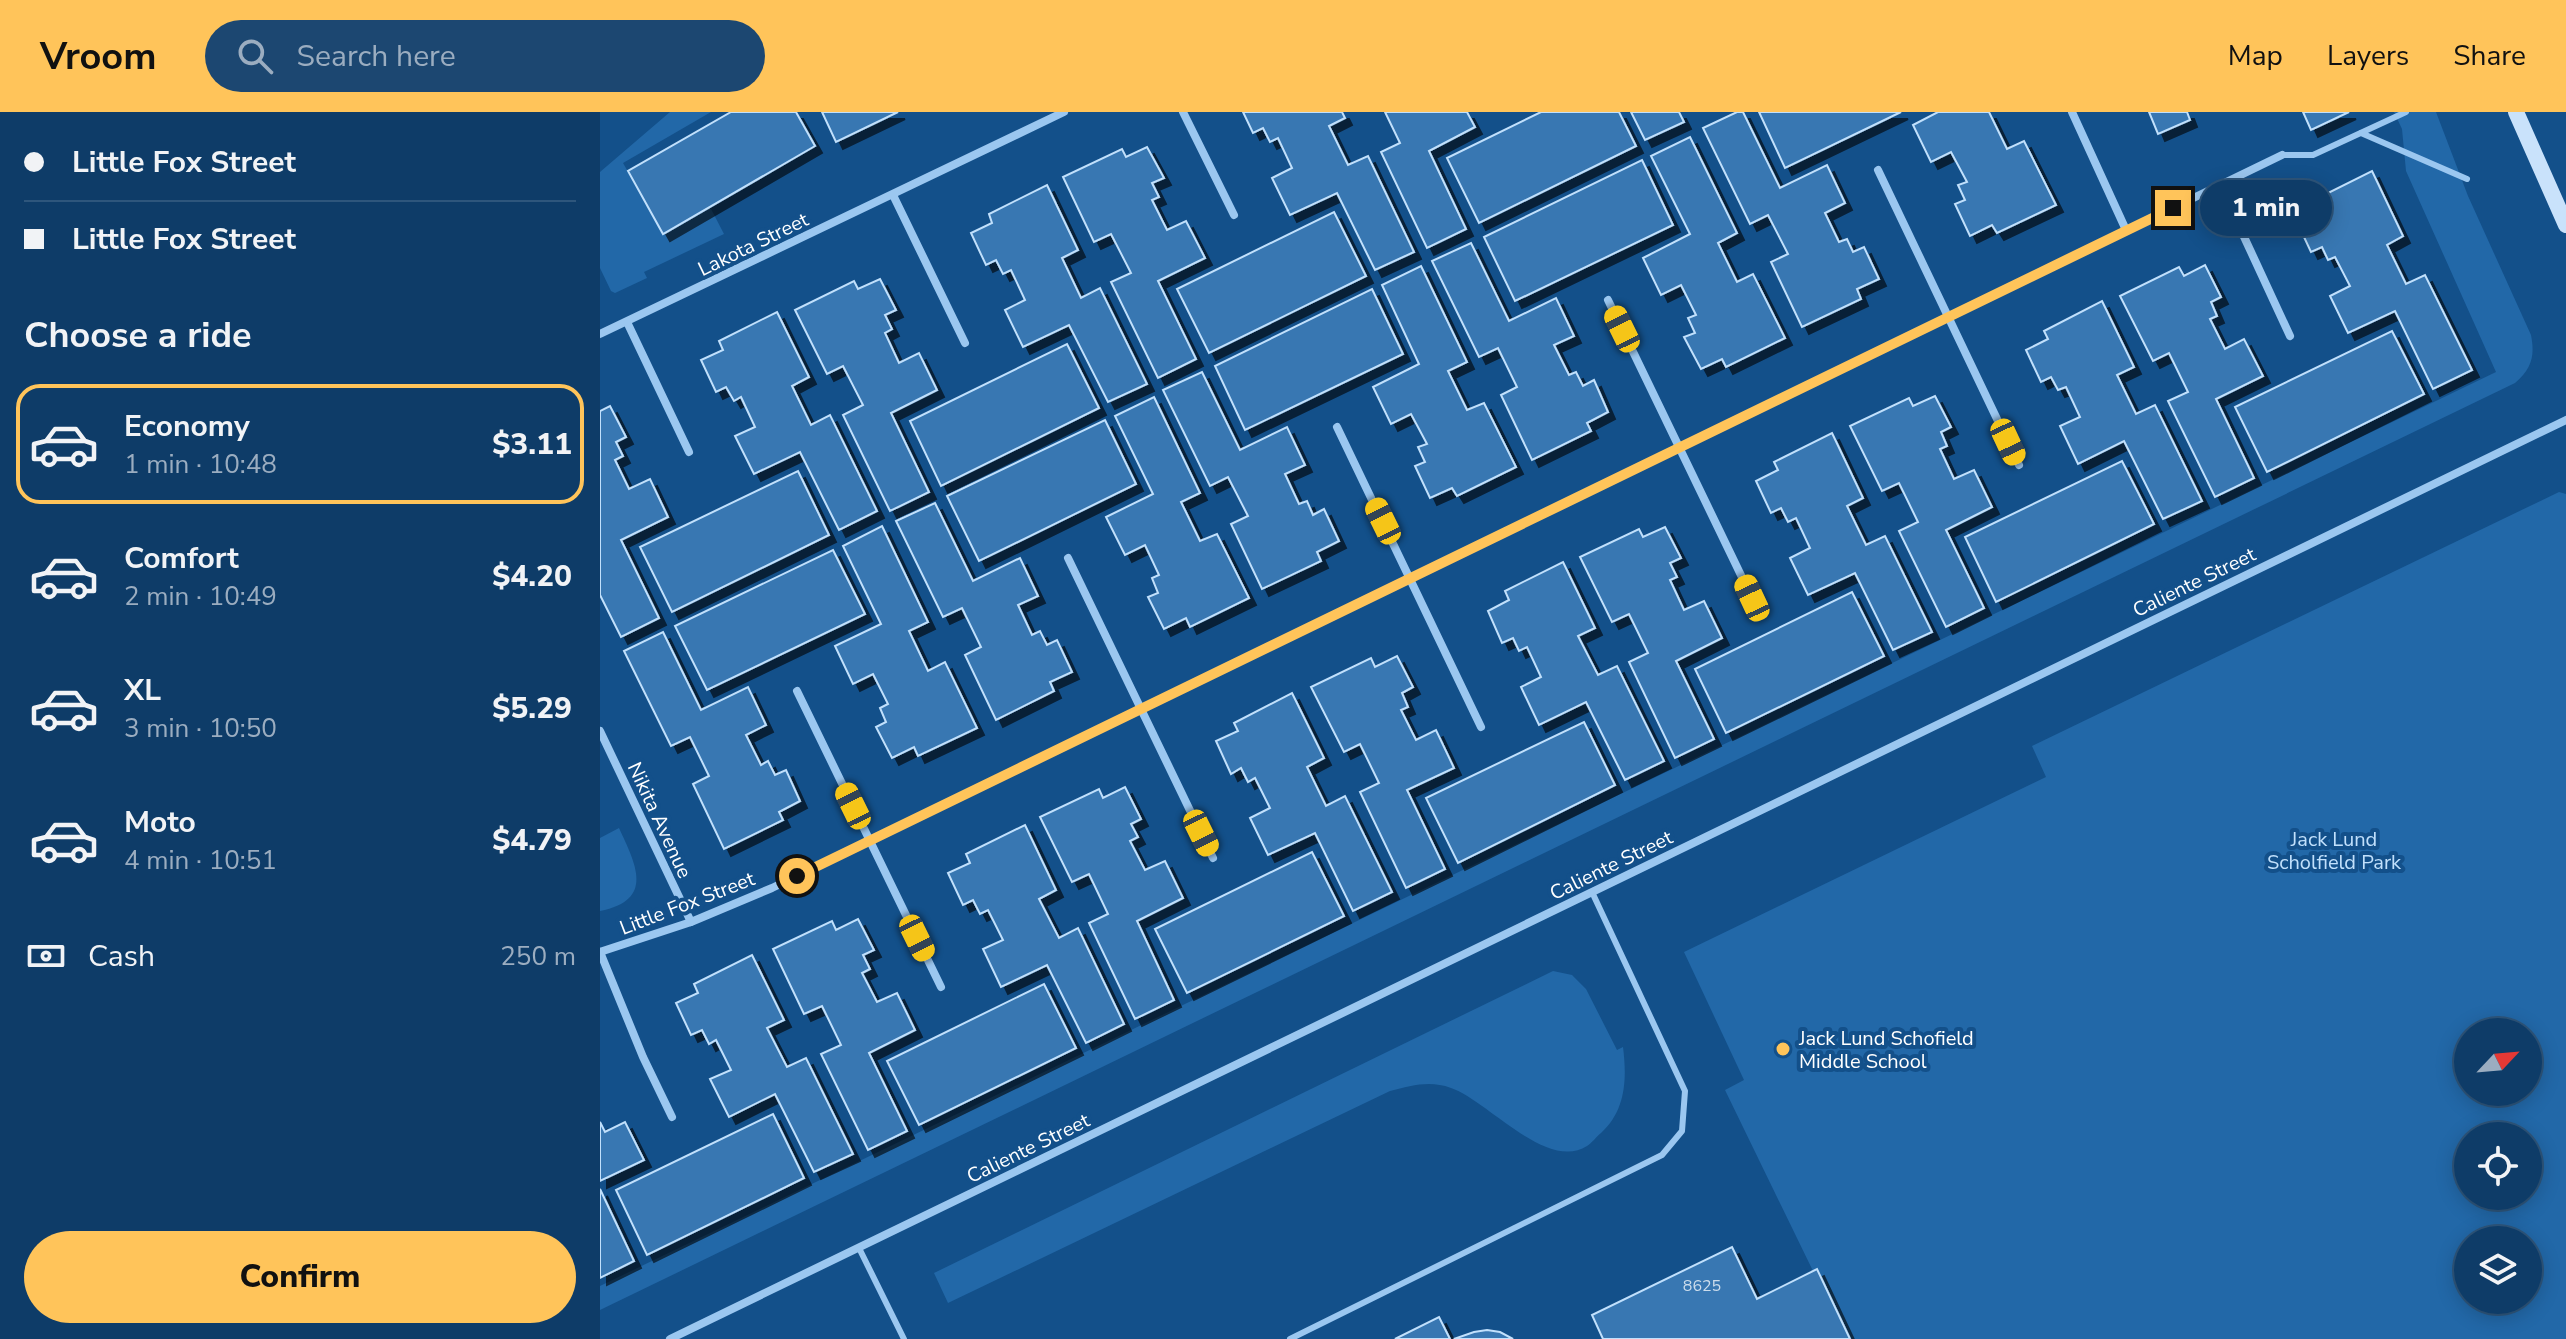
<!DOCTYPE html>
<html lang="en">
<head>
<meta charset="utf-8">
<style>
	:root { --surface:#0e3c68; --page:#1c4771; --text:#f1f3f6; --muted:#9badc0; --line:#2e567c; --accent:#ffc45a }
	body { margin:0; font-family:"Nunito Sans",sans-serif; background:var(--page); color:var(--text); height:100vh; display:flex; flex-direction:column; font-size:30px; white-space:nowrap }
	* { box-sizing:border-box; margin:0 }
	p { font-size:26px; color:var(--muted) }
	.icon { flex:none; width:44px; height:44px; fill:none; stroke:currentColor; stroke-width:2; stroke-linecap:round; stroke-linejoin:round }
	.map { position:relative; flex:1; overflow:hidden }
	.drawer { display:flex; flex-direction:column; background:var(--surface); width:600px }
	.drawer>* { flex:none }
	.banner { display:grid; align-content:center; height:176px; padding:0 24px; background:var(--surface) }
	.needle { width:52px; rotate:64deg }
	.fabs { position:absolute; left:1854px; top:906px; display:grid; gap:16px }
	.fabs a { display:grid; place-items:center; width:88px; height:88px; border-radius:50%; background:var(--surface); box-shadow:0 4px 20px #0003,0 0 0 2px var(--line); font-size:40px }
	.end { position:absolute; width:36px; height:36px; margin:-18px; border:10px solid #ffc45a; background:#111; box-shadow:0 0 0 4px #111 }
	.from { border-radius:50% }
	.bubble { position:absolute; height:56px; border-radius:28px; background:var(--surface); box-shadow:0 4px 20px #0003,0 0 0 2px var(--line); font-size:26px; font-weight:800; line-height:56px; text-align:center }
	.car { position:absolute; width:24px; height:48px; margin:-24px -12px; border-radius:10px; box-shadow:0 0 6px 2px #0007; background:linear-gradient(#f5c518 24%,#345 0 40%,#f5c518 0 76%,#345 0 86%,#f5c518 0) }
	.banner b { display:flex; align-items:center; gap:28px; height:76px; font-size:30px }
	.banner b+b { border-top:2px solid var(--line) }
	.banner i { width:20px; height:20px; background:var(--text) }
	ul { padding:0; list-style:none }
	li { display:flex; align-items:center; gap:24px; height:120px; margin:0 16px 12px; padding:0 8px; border:4px solid transparent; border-radius:24px }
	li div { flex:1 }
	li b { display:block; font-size:30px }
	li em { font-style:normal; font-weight:800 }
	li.on { border-color:var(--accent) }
	li>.icon { width:72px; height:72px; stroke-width:1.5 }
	h2 { padding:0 24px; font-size:36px; line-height:96px }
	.pay { display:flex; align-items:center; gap:20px; height:88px; padding:0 24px; font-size:30px }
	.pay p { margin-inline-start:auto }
	.action { display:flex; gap:16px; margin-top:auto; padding:16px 24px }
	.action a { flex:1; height:92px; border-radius:48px; background:var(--accent); color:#111; font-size:32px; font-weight:800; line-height:92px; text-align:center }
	header { display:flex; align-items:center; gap:48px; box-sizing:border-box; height:112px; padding:0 40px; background:var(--accent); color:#111 }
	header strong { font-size:38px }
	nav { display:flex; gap:44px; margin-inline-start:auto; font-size:28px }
	.search { width:560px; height:72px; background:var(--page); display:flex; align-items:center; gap:20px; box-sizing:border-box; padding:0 28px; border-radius:44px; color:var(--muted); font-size:30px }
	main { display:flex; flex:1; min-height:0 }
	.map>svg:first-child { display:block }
	.green { fill:#2268a8; fill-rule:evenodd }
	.building { fill:#3777b2; stroke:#c1e0fc; stroke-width:2; filter:url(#shadow) }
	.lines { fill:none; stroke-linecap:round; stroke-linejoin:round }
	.lane { stroke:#9bc7f0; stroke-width:6 }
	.street { stroke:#9bc7f0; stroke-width:8 }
	.secondary { stroke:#c9e2fb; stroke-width:16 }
	.route { stroke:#ffc45a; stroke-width:10 }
	.poi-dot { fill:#ffc45a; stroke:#13508a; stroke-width:3 }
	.labels { text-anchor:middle; stroke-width:8; stroke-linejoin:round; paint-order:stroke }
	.number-label { font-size:16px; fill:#cdddec }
	.street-label { font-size:20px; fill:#fff; stroke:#13508a }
	.park-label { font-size:20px; fill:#c1e0fc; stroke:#13508a }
	.poi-label { font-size:20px; fill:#fff; stroke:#13508a; text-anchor:start }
</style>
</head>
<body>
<header>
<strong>Vroom</strong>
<div class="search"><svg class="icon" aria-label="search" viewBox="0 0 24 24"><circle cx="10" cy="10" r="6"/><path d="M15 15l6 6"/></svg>Search here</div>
<nav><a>Map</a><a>Layers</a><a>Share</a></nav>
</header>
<main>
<section class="drawer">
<div class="banner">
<b><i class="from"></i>Little Fox Street</b>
<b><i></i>Little Fox Street</b>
</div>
<h2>Choose a ride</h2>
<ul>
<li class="on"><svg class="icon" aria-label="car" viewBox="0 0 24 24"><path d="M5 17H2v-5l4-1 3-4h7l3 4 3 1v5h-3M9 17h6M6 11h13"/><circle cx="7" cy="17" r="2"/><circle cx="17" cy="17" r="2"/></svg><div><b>Economy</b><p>1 min · 10:48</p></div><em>$3.11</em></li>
<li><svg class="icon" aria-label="car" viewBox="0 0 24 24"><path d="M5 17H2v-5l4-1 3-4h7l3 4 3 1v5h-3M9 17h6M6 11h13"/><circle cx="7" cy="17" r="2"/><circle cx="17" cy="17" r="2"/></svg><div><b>Comfort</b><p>2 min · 10:49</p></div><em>$4.20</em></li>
<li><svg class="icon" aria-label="car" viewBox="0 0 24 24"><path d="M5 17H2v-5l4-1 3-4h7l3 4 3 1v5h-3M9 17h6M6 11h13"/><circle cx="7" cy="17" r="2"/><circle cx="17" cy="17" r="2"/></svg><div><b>XL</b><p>3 min · 10:50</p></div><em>$5.29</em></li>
<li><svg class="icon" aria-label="car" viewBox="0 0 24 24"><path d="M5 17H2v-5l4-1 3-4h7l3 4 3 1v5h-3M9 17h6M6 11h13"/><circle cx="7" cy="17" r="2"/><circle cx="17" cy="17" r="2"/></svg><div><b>Moto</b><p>4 min · 10:51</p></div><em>$4.79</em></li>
</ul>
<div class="pay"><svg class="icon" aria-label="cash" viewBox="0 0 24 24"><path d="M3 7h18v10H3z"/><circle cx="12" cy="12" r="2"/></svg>Cash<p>250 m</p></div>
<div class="action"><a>Confirm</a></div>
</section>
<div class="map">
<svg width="1966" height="1227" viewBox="0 0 1966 1227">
	<defs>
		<filter id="shadow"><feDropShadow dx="7" dy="7" stdDeviation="0" flood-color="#0009"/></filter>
	</defs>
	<rect width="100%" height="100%" fill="#13508a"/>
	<g class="green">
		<polygon points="70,0 111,0 23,51 63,121 110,95 124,122 44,160 47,166 15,181 11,179 0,156 0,60"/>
		<path d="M1794 0H1836L1868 84 1931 223C1935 244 1932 256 1915 271L0 1198V1174L1896 260 1806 59 1802 17Z"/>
		<path d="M1959 380 1966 382V1227H1250L1217 1158 1213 1159 1125 978 1144 968 1084 840 1446 665 1432 634ZM1868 920H1928V980H1868ZM1868 1024H1928V1084H1868ZM1868 1128H1928V1188H1868Z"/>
		<path d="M19 716C36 753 55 788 0 799V726Z"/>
		<path d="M953 859 972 863 986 877 1017 938 1023 935C1027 967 1026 998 1001 1021 996 1025 992 1031 987 1034 947 1060 887 988 851 976 829 968 811 974 790 979L348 1191 334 1161Z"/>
	</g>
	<g class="building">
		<polygon points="131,0 196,0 215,34 63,122 28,59"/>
		<polygon points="222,0 298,0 236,30"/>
		<polygon points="643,0 742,0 745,6 729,14 748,53 768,44 814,140 775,158 737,81 690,103 672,66 692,56 678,26 670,30 663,16 653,21"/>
		<polygon points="785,0 867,0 875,15 829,39 866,117 827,136 781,40 800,31"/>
		<polygon points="941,0 1019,0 1036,34 879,111 847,46"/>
		<polygon points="1031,0 1079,0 1084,10 1045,28"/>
		<polygon points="1137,0 1143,0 1180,76 1227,53 1245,91 1225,101 1239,130 1247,127 1253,140 1264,135 1279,167 1257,177 1261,187 1202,215 1171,150 1188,142 1168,103 1150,112 1103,16"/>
		<polygon points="1159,0 1301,0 1185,56"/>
		<polygon points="1338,0 1389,0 1407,37 1424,29 1456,93 1397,121 1392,113 1370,124 1355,92 1365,88 1358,73 1367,70 1351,40 1331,50 1313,13"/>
		<polygon points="1549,0 1587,0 1590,8 1558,22"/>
		<polygon points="1703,0 1749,0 1711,18"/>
		<polygon points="1090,25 1137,121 1118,131 1137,170 1153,162 1185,226 1126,255 1122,247 1101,257 1084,225 1095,221 1088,206 1096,203 1081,173 1061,183 1043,146 1090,122 1051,44"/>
		<polygon points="547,35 564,66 552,71 559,85 552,88 567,118 586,109 605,146 558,169 596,247 558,266 511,170 531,161 511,122 494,130 463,65 522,37 526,45"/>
		<polygon points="1042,48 1073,113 915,189 884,125"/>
		<polygon points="1772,59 1803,124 1787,133 1806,172 1825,163 1872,258 1833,277 1795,199 1748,221 1730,184 1750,174 1735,145 1728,148 1722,135 1711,140 1696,108 1718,98 1714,88"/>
		<polygon points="447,73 478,138 462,146 481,186 500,176 547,272 508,290 469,213 423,235 405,198 425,188 411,158 403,162 396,148 386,153 371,121 392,111 389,102"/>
		<polygon points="734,100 766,164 609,241 577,177"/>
		<polygon points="871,131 909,209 956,186 974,224 954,233 969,263 976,260 983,274 994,268 1008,300 987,311 991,319 932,348 901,283 917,275 898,236 879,245 832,149"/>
		<polygon points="1605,153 1621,185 1611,190 1617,204 1610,207 1625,237 1644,227 1663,264 1616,287 1654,366 1615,385 1568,289 1588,280 1569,241 1553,249 1520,184 1579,155 1584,164"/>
		<polygon points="821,154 867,250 848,259 867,298 884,291 916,355 857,384 852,376 830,386 815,354 825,350 818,335 827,332 811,302 791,312 773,275 819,252 782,173"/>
		<polygon points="280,167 296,198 285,203 292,217 285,221 299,251 319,241 337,278 291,301 329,380 290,399 243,303 263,293 243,254 227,262 195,198 254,169 258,177"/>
		<polygon points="772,177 803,242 645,318 615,254"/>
		<polygon points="1502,189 1534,255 1517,263 1536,302 1555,293 1602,389 1563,407 1524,329 1478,352 1460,314 1480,305 1466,275 1458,278 1451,265 1441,270 1426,238 1448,227 1444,219"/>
		<polygon points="177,200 209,265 192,274 211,313 230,303 277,399 239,418 200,340 154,362 135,324 155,315 141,285 134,289 126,275 116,280 101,248 123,238 119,229"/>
		<polygon points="1792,219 1824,282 1667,360 1635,295"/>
		<polygon points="467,232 499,296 341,374 310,309"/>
		<polygon points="602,260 640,338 687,315 705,353 685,362 699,392 707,389 713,403 724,397 739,429 717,440 721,449 662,477 631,412 648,404 628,365 610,374 563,278"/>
		<polygon points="1335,284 1351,315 1341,320 1347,334 1340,337 1354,367 1374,358 1392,395 1346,418 1384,496 1346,515 1299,419 1318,410 1299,371 1282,379 1250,314 1309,286 1313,294"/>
		<polygon points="554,285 600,381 581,390 600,429 617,422 649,486 590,515 586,506 564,517 548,485 558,481 552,466 559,463 545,433 525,443 506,405 553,382 515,304"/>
		<polygon points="10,294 26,325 16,330 23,344 15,348 29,377 50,367 68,405 21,428 59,506 21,525 0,483 0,299"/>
		<polygon points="505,308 536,372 379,449 347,384"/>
		<polygon points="1232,321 1263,386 1247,394 1266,433 1285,424 1332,520 1293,538 1255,461 1208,483 1190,446 1210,436 1196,406 1188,410 1181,396 1171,401 1156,369 1178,358 1174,350"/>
		<polygon points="1522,349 1554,412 1396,490 1365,425"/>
		<polygon points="198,359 229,423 72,500 40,435"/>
		<polygon points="335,391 373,469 420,446 438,484 418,493 432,523 440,519 447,533 457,528 472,560 450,570 454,579 396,608 365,543 381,535 362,496 343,505 296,409"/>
		<polygon points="282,414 328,510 309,519 328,559 345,550 377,616 318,644 314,635 292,646 276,615 286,610 280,596 288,592 273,562 253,572 235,534 281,512 243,434"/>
		<polygon points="1065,415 1081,446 1070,451 1077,465 1070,468 1084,498 1104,489 1122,526 1076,549 1114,627 1075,646 1029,550 1048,541 1029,502 1012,510 980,445 1039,417 1043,425"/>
		<polygon points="233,438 265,502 107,578 75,514"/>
		<polygon points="963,450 995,516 978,524 998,563 1017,554 1064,649 1025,668 986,590 939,613 921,575 941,565 927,535 919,539 913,526 902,531 888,499 909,488 905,479"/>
		<polygon points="1252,480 1284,544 1126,621 1095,557"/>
		<polygon points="63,520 101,598 148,575 166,613 146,623 161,653 168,649 175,663 186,658 200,689 179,700 183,708 124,737 93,672 109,664 90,625 71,634 24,539"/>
		<polygon points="797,544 813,575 802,581 808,595 801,598 816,628 836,618 854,656 807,678 845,757 806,776 760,680 779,671 760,632 744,640 711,575 771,546 775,555"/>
		<polygon points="692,581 724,646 707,655 726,694 745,684 792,780 753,799 715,721 668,743 650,706 670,696 655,666 648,670 641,656 631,662 616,629 638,619 634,611"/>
		<polygon points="984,610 1015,673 858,751 826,686"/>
		<polygon points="525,675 541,707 531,712 538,725 530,729 545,758 565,749 583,786 537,809 574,888 535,907 489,811 508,802 489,762 472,770 440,705 499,677 503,686"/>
		<polygon points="425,713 456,778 439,787 459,826 478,816 524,912 486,931 447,853 401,875 383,837 403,828 388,798 380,802 373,788 363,793 348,761 370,751 366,742"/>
		<polygon points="712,740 744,804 587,881 555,817"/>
		<polygon points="258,807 274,838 263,843 270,857 262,861 277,890 297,881 315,918 269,941 307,1019 268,1038 221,942 241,933 222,894 204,902 173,837 232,809 236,818"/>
		<polygon points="152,843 184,908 167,916 187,955 206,946 253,1042 214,1060 175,982 129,1005 110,967 131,958 116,928 109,932 102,918 91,923 76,891 98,881 94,872"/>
		<polygon points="444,872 476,936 319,1013 287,949"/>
		<polygon points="173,1002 204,1066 47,1143 16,1078"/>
		<polygon points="0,1010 5,1020 25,1010 44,1048 0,1069"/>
		<polygon points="0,1077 34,1149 0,1166"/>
		<polygon points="1132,1135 1157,1187 1217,1157 1250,1227 1003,1227 992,1203"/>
		<polygon points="839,1205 850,1227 795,1227"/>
		<polygon points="887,1218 900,1220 913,1227 854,1227 874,1220"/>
	</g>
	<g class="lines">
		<g class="lane">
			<polyline points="1761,21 1867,67"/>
			<polyline points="1682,43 1713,43 1806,0"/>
			<polyline points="259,1136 304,1227"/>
			<polyline points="690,1227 1062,1043 1082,1019 1085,979 992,780"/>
		</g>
		<g class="street">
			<polyline points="583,0 634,103"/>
			<polyline points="1472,0 1526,118"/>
			<polyline points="1278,58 1419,353"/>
			<polyline points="1620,73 1690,224"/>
			<polyline points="293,83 365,231"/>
			<polyline points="1008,188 1152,486"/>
			<polyline points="27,210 89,340"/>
			<polyline points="0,222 464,0"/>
			<polyline points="737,315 881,615"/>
			<polyline points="468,446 613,746"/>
			<polyline points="197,579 341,875"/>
			<polyline points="0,619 91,810"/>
			<polyline points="0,840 91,810 172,776 1682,43"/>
			<polyline points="0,840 43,945 72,1005"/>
			<polyline points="70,1227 1966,308"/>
		</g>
		<polyline class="secondary" points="1916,0 1966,113"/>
	</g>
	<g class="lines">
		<polyline class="route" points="197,764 1573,96"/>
	</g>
	<circle class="poi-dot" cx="1183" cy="937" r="8"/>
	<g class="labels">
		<g class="number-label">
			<text x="1102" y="1179">8625</text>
		</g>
		<g class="street-label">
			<text transform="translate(153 132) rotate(-26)" y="7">Lakota Street</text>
			<text transform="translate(1594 470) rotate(-26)" y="7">Caliente Street</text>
			<text transform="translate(60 708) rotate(65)" y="7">Nikita Avenue</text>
			<text transform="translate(1011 753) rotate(-26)" y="7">Caliente Street</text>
			<text transform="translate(87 791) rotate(-21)" y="7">Little Fox Street</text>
			<text transform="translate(428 1036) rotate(-26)" y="7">Caliente Street</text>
		</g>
		<g class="park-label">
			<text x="1734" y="734">Jack Lund<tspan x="1734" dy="23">Scholfield Park</tspan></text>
		</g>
		<g class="poi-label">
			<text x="1199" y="933">Jack Lund Schofield<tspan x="1199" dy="23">Middle School</tspan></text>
		</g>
	</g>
</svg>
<div class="fabs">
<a><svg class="needle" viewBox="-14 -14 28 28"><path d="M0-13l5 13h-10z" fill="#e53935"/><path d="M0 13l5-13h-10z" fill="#9badc0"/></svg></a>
<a><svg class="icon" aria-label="locate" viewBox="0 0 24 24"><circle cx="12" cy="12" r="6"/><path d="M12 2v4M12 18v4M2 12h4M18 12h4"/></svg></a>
<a><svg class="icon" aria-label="layers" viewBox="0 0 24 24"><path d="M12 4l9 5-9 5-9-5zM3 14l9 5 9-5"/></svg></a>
</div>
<i class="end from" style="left:197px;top:764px"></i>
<i class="end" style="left:1573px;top:96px"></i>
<div class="bubble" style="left:1600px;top:68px;width:132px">1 min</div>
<i class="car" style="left:1022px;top:217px;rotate:334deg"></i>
<i class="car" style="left:1408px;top:330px;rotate:155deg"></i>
<i class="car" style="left:783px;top:409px;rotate:334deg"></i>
<i class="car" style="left:1152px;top:486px;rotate:335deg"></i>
<i class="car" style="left:253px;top:694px;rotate:334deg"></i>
<i class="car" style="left:601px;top:721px;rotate:154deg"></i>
<i class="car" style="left:317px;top:826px;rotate:154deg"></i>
</div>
</main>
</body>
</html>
